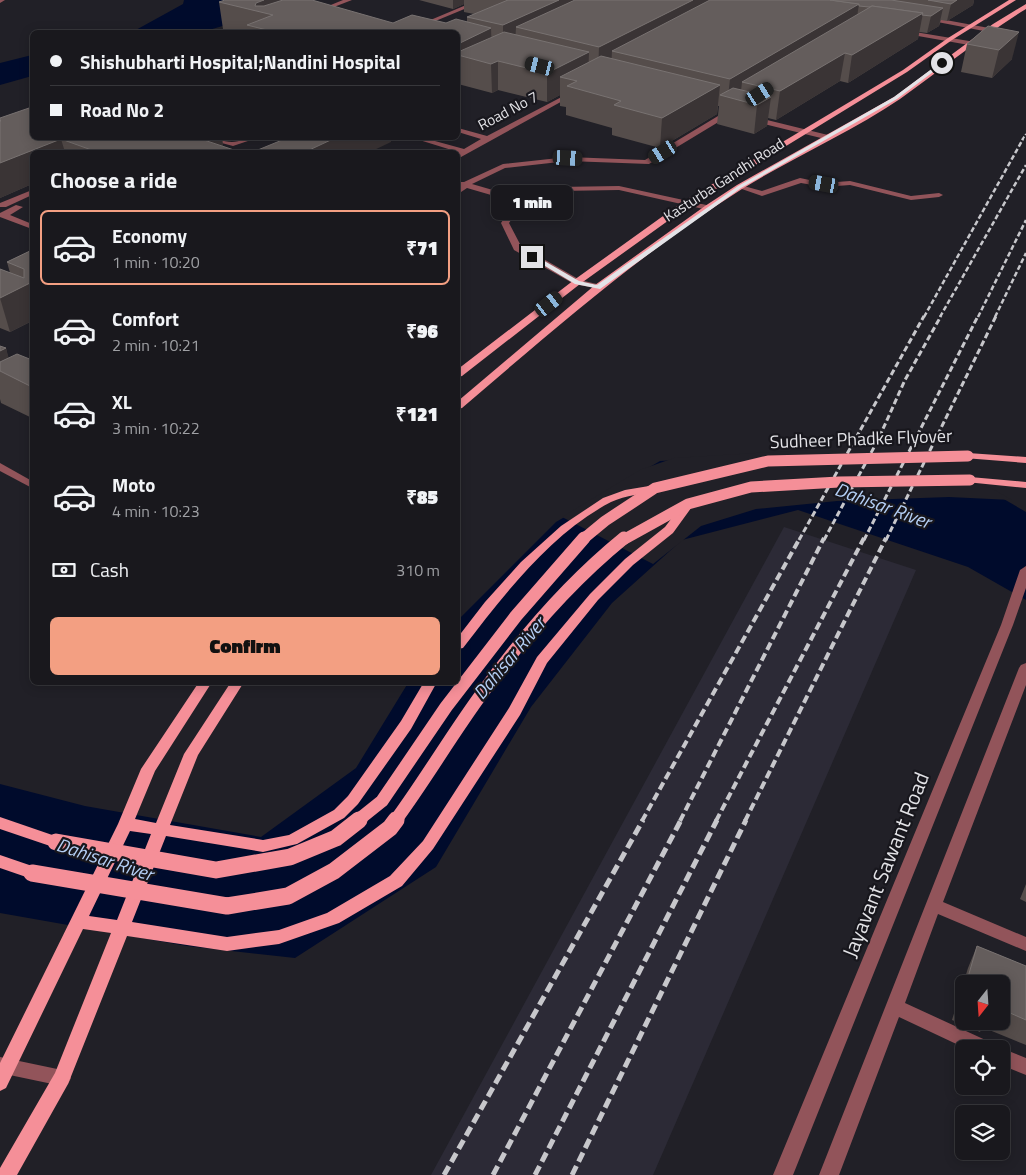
<!DOCTYPE html>
<html lang="en">
<head>
<meta charset="utf-8">
<style>
	:root { --surface:#19181d; --page:#222126; --text:#f1f3f6; --muted:#9fa0a4; --line:#37373b; --accent:#f39f82 }
	body { margin:0; font-family:"Titillium Web",sans-serif; background:var(--page); color:var(--text); height:100vh; display:flex; flex-direction:column; font-size:19px; white-space:nowrap }
	* { box-sizing:border-box; margin:0 }
	p { font-size:16px; color:var(--muted) }
	.icon { flex:none; width:28px; height:28px; fill:none; stroke:currentColor; stroke-width:2; stroke-linecap:round; stroke-linejoin:round }
	.map { position:relative; flex:1; overflow:hidden }
	.panel { position:absolute; left:30px; top:150px; width:430px; height:535px; display:flex; flex-direction:column; background:var(--surface); border-radius:8px; box-shadow:0 2px 12px #0003,0 0 0 1px var(--line) }
	.panel>* { flex:none }
	.guide { position:absolute; left:30px; top:30px; width:430px; height:110px; border-radius:8px; box-shadow:0 2px 12px #0003,0 0 0 1px var(--line); display:grid; align-content:center; height:110px; padding:0 20px; background:var(--surface) }
	.needle { width:32px; rotate:197deg }
	.buttons { position:absolute; left:955px; top:975px; display:grid; gap:10px }
	.buttons a { display:grid; place-items:center; width:55px; height:55px; border-radius:8px; background:var(--surface); box-shadow:0 2px 12px #0003,0 0 0 1px var(--line); font-size:25px }
	.end { position:absolute; width:22px; height:22px; margin:-11px; border:6px solid #e3e3e7; background:#111; box-shadow:0 0 0 2px #111 }
	.from { border-radius:50% }
	.bubble { position:absolute; height:35px; border-radius:8px; background:var(--surface); box-shadow:0 2px 12px #0003,0 0 0 1px var(--line); font-size:16px; font-weight:800; line-height:35px; text-align:center }
	.car { position:absolute; width:15px; height:30px; margin:-15px -8px; border-radius:6px; box-shadow:0 0 4px 1px #0007; background:linear-gradient(#222 24%,#8ab4d8 0 40%,#222 0 76%,#8ab4d8 0 86%,#222 0) }
	.guide b { display:flex; align-items:center; gap:18px; height:48px; font-size:19px }
	.guide b+b { border-top:1px solid var(--line) }
	.guide i { width:12px; height:12px; background:var(--text) }
	ul { padding:0; list-style:none }
	li { display:flex; align-items:center; gap:15px; height:75px; margin:0 10px 8px; padding:0 10px; border:2px solid transparent; border-radius:8px }
	li div { flex:1 }
	li b { display:block; font-size:19px }
	li em { font-style:normal; font-weight:800 }
	li.active { border-color:var(--accent) }
	li>.icon { width:45px; height:45px; stroke-width:1.5 }
	h2 { padding:0 20px; font-size:22px; line-height:60px }
	.pay { display:flex; align-items:center; gap:12px; height:55px; padding:0 20px; font-size:19px }
	.pay p { margin-inline-start:auto }
	.action { display:flex; gap:10px; margin-top:auto; padding:10px 20px }
	.action a { flex:1; height:58px; border-radius:8px; background:var(--accent); color:#111; font-size:20px; font-weight:800; line-height:58px; text-align:center }
	.map>svg:first-child { display:block }
	.built { fill:#2c2a36 }
	.water { fill:#000b2c }
	.pier { fill:#212027 }
	.lines { fill:none; stroke-linecap:round; stroke-linejoin:round }
	.minor { fill:#92545a; fill-rule:evenodd }
	.major { fill:#f58f98; fill-rule:evenodd }
	.rail-far4 { stroke:#c7c7cb; stroke-width:2; stroke-dasharray:4 2; stroke-linecap:butt }
	.rail-far3 { stroke:#c7c7cb; stroke-width:2.5; stroke-dasharray:5 2.5; stroke-linecap:butt }
	.rail-far2 { stroke:#c7c7cb; stroke-width:3; stroke-dasharray:6 3; stroke-linecap:butt }
	.rail-far1 { stroke:#c7c7cb; stroke-width:4; stroke-dasharray:8 4; stroke-linecap:butt }
	.rail { stroke:#c7c7cb; stroke-width:5; stroke-dasharray:10 5; stroke-linecap:butt }
	.major-bridge-far2 { stroke:#f58f98; stroke-width:11 }
	.major-bridge-far1 { stroke:#f58f98; stroke-width:13 }
	.major-bridge { stroke:#f58f98; stroke-width:17 }
	.wall { fill:#554d4b; fill-rule:evenodd }
	.shaded-wall { fill:#3a3435 }
	.building { fill:#645d5c; stroke:#787271 }
	.route { fill:#e3e3e7 }
	.labels { text-anchor:middle; stroke-width:4.5; stroke-linejoin:round; paint-order:stroke }
	.far-street-label { font-size:15px; fill:#e3e3e7; stroke:#18171d }
	.street-label { font-size:18px; fill:#e3e3e7; stroke:#18171d }
	.water-label { font-size:19px; font-style:italic; fill:#b4cff5; stroke:#18171d }
	.near-street-label { font-size:21px; fill:#e3e3e7; stroke:#18171d }
</style>
</head>
<body>
<div class="map">
<svg width="1026" height="1175" viewBox="0 0 1026 1175">
	<rect width="100%" height="100%" fill="#212027"/>
	<polygon class="built" points="784,527 916,570 653,1175 431,1175"/>
	<g class="water">
		<polygon points="184,0 246,0 226,25 202,32 126,32 134,31 183,4"/>
		<polygon points="32,55 32,76 0,85 0,63"/>
		<polygon points="824,451 990,491 1026,512 1026,600 968,567 798,510 682,540 612,603 531,707 436,867 295,958 187,946 0,913 0,784 85,806 261,837 356,768 408,683 458,682 458,620 556,522 660,461"/>
	</g>
	<polygon class="pier" points="824,449 991,488 1012,500 949,497 837,501 756,509 701,526 653,564 562,517 640,470 674,458"/>
	<g class="lines">
		<g class="minor">
			<polygon points="0,0 5,0 0,3"/>
			<polygon points="343,0 352,0 321,12 316,11"/>
			<polygon points="478,0 486,0 409,32 402,32"/>
			<polygon points="924,16 989,28 992,30 989,32 922,19"/>
			<polygon points="903,30 969,41 972,43 969,45 901,33"/>
			<polygon points="575,90 578,92 577,93 461,157 458,157 458,152 413,138 424,138 464,149 481,139 458,132 458,128 487,136"/>
			<polygon points="728,110 735,112 649,164 568,161 505,168 472,184 520,198 557,187 619,186 711,206 711,210 708,210 619,190 558,191 523,203 509,223 521,246 580,280 601,285 601,289 574,284 514,250 501,223 515,202 467,188 458,194 459,182 464,182 503,164 568,157 645,160"/>
			<polygon points="751,116 828,135 829,137 825,139 748,120 748,116"/>
			<path d="M203 138C213 137 222 142 232 142 241 142 248 137 257 138L233 146Z"/>
			<polygon points="800,178 824,183 850,181 911,196 939,193 943,195 939,197 911,200 850,185 824,187 801,183 762,196 736,187 740,185 762,191"/>
			<polygon points="32,190 32,195 6,207 0,207 0,203"/>
			<polygon points="16,205 23,207 10,215 32,224 32,229 0,217 0,213"/>
			<polygon points="0,463 32,481 32,488 0,471"/>
			<polygon points="1026,566 1026,588 1013,625 793,1175 773,1175 1001,625 1020,570"/>
			<polygon points="1026,663 1026,685 943,902 1026,937 1026,951 938,914 905,1003 992,1043 995,1049 967,1049 899,1017 839,1175 819,1175 1019,668 1021,665"/>
			<polygon points="1001,1048 1026,1058 1026,1075 1001,1065 1001,1049 998,1049"/>
			<polygon points="0,1057 62,1070 68,1072 71,1078 68,1084 62,1086 0,1073"/>
		</g>
		<g class="major">
			<polygon points="1009,0 1016,0 952,40 907,72 690,205 580,284 462,376 458,377 458,369 574,280 684,201 903,70 948,38"/>
			<path d="M1026 4V9C982 36 942 69 900 99 851 132 792 158 742 189 641 253 552 331 462 408L458 409V401L595 285 705 206 737 185 894 97 993 24Z"/>
			<polygon points="968,453 1026,457 1026,463 964,458 962,456"/>
			<polygon points="970,477 1026,482 1026,488 966,482 964,480"/>
			<path d="M655 485 661 488 659 490C643 494 626 495 611 502 550 534 504 595 463 648L458 649V637L485 602 521 562 561 526 603 498 625 490Z"/>
			<path d="M688 500 694 504 673 533 633 565 598 600 547 663 520 715 433 849 402 886 339 923 279 944 227 951 127 936 68 1084 17 1175H0V1168L55 1073 111 933 83 929 6 1088 0 1091V1063L118 824 141 769 199 682H212L155 771 135 819 156 823 184 754 231 682H244L198 755 170 825 263 840 289 835 334 810 348 796 401 721 424 682H437L411 729 358 804 344 818 297 844 263 852 166 836 132 922 227 937 279 930 327 913 390 876 423 841 509 708 537 657 590 594 625 559 665 527 684 502ZM130 831 151 834 117 920 89 916Z"/>
			<polygon points="0,817 61,838 64,842 61,846 56,848 0,829"/>
			<polygon points="0,855 38,868 40,873 38,878 32,879 0,868"/>
		</g>
		<polyline class="rail-far4" points="1022,140 1026,134"/>
		<g class="rail-far3">
			<polyline points="924,317 1023,139"/>
			<polyline points="940,317 1026,165"/>
			<polyline points="978,317 1026,220"/>
			<polyline points="995,317 1026,253"/>
		</g>
		<g class="rail-far2">
			<polyline points="799,540 924,316"/>
			<polyline points="824,540 878,440 905,380 941,316"/>
			<polyline points="864,540 978,316"/>
			<polyline points="886,540 996,316"/>
		</g>
		<g class="rail-far1">
			<polyline points="642,821 800,538"/>
			<polyline points="680,821 824,538"/>
			<polyline points="716,821 864,538"/>
			<polyline points="745,821 886,538"/>
		</g>
		<g class="rail">
			<polyline points="444,1175 643,820"/>
			<polyline points="493,1175 681,820"/>
			<polyline points="535,1175 717,820"/>
			<polyline points="572,1175 746,820"/>
		</g>
		<g class="major-bridge-far2">
			<polyline points="582,540 605,521 655,488 768,461 968,456"/>
			<polyline points="623,540 688,504 751,487 839,482 970,480"/>
		</g>
		<g class="major-bridge-far1">
			<polyline points="357,821 382,801 446,707 516,616 584,538"/>
			<path d="M395 821C426 779 452 734 483 692 524 635 570 582 624 538"/>
		</g>
		<g class="major-bridge">
			<polyline points="56,842 216,870 290,857 336,838 359,820"/>
			<polyline points="32,873 227,906 288,896 334,871 390,828 396,820"/>
		</g>
	</g>
	<g class="wall">
		<polygon points="419,0 974,0 973,5 947,21 941,20 939,26 927,33 919,32 918,39 848,83 840,81 776,120 768,118 767,126 754,134 717,124 719,106 718,106 717,114 660,148 612,135 612,128 566,115 566,107 560,106 560,95 547,102 498,90 492,93 458,84 458,32 236,32 223,29 219,2 393,23 446,23 467,22 467,17 474,14 464,12 464,4 453,9"/>
		<polygon points="988,26 1012,59 992,78 961,72 967,44"/>
		<polygon points="0,118 32,138 240,138 235,140 222,139 223,145 222,146 240,152 32,152 32,184 0,198"/>
		<polygon points="32,250 32,321 10,332 0,328 0,269 10,273 7,262"/>
		<polygon points="0,346 6,348 8,358 32,360 32,418 1,403 0,399"/>
		<polygon points="1026,884 1026,902 1020,899"/>
		<path d="M977 946 1026 966V1045L982 1027 980 1032 952 1020 968 968ZM964 984H1001V1021H964Z"/>
	</g>
	<g class="shaded-wall">
		<polygon points="264,0 287,0 273,15 255,6 256,3"/>
		<polygon points="453,0 464,0 464,4 453,9"/>
		<polygon points="559,0 612,0 516,27 515,45 503,51 503,25"/>
		<polygon points="693,0 720,0 612,51 611,68 598,75 599,47"/>
		<polygon points="957,0 974,0 973,5 947,21 951,4"/>
		<polygon points="859,4 855,30 742,82 740,100 728,97 730,79"/>
		<polygon points="943,8 939,26 927,33 931,16"/>
		<polygon points="923,13 918,39 848,83 852,55"/>
		<polygon points="491,28 492,57 458,55 458,44"/>
		<polygon points="1019,32 1012,59 992,78 999,50"/>
		<polygon points="589,52 588,81 560,77 560,95 547,102 547,73"/>
		<polygon points="845,53 840,81 776,120 780,91"/>
		<polygon points="498,61 498,90 492,93 491,64"/>
		<polygon points="720,85 717,114 660,148 662,118"/>
		<polygon points="771,97 767,126 754,134 757,105"/>
		<polygon points="182,138 222,138 223,145 207,152"/>
		<polygon points="335,138 391,138 391,142 370,152 305,152"/>
		<polygon points="61,139 65,152 32,152 32,184 0,198 0,163"/>
		<polygon points="32,282 32,321 10,332 0,298"/>
		<polygon points="6,348 14,378 0,371 0,351"/>
	</g>
	<g class="building">
		<polygon points="225,0 264,0 256,3 255,6 264,6 283,0 312,0 393,23 412,15 446,23 456,19 491,28 458,44 458,32 275,32 247,25 273,15 219,2"/>
		<polygon points="508,0 559,0 503,25 467,17"/>
		<polygon points="575,0 693,0 599,47 516,27"/>
		<polygon points="710,0 830,0 859,4 730,79 612,51"/>
		<polygon points="830,0 891,0 943,8 931,16 922,15 923,13 872,6 869,7 859,6 859,4"/>
		<polygon points="928,0 957,0 951,4"/>
		<polygon points="872,6 923,13 852,55 845,53 780,91 742,82"/>
		<polygon points="988,26 1019,32 999,50 967,44"/>
		<polygon points="504,32 589,52 547,73 498,61 491,64 458,55 458,52"/>
		<polygon points="601,56 720,85 662,118 614,105 621,101 567,86 577,81 560,77"/>
		<polygon points="733,88 771,97 757,105 720,95"/>
		<polygon points="32,107 32,138 198,138 240,152 97,152 61,139 0,163 0,121 1,121 0,120 0,118"/>
		<polygon points="287,138 335,138 305,152 307,152 253,152"/>
		<polygon points="32,250 32,282 0,298 0,269 24,278 24,269 7,262"/>
		<polygon points="0,346 6,348 0,351"/>
		<polygon points="17,354 32,360 32,387 0,371 0,362"/>
		<polygon points="977,946 1026,966 1026,1020 1001,1009 1001,984 966,984"/>
		<polygon points="964,990 964,1000 961,999"/>
	</g>
	<polygon class="route" points="941,62 945,63 897,99 741,188 600,289 575,284 530,257 534,255 579,281 597,285 738,186 894,97"/>
	<g class="labels">
		<g class="far-street-label">
			<text transform="translate(508 111) rotate(-28)" y="5">Road No 7</text>
			<text transform="translate(724 180) rotate(-33)" y="5">Kasturba Gandhi Road</text>
		</g>
		<g class="street-label">
			<text transform="translate(861 439) rotate(-2)" y="6">Sudheer Phadke Flyover</text>
		</g>
		<g class="water-label">
			<text transform="translate(883 505) rotate(20)" y="7">Dahisar River</text>
			<text transform="translate(509 658) rotate(-50)" y="7">Dahisar River</text>
			<text transform="translate(105 859) rotate(18)" y="7">Dahisar River</text>
		</g>
		<g class="near-street-label">
			<text transform="translate(886 865) rotate(-68)" y="7">Jayavant Sawant Road</text>
		</g>
	</g>
</svg>
<div class="buttons">
<a><svg class="needle" viewBox="-14 -14 28 28"><path d="M0-13l5 13h-10z" fill="#e53935"/><path d="M0 13l5-13h-10z" fill="#9fa0a4"/></svg></a>
<a><svg class="icon" aria-label="locate" viewBox="0 0 24 24"><circle cx="12" cy="12" r="6"/><path d="M12 2v4M12 18v4M2 12h4M18 12h4"/></svg></a>
<a><svg class="icon" aria-label="layers" viewBox="0 0 24 24"><path d="M12 4l9 5-9 5-9-5zM3 14l9 5 9-5"/></svg></a>
</div>
<i class="end from" style="left:942px;top:63px"></i>
<i class="end" style="left:532px;top:257px"></i>
<div class="bubble" style="left:491px;top:185px;width:82px">1 min</div>
<i class="car" style="left:540px;top:66px;rotate:284deg"></i>
<i class="car" style="left:760px;top:94px;rotate:58deg"></i>
<i class="car" style="left:663px;top:152px;rotate:239deg"></i>
<i class="car" style="left:568px;top:158px;rotate:93deg"></i>
<i class="car" style="left:824px;top:184px;rotate:280deg"></i>
<i class="car" style="left:549px;top:304px;rotate:52deg"></i>
<div class="guide">
<b><i class="from"></i>Shishubharti Hospital;Nandini Hospital</b>
<b><i></i>Road No 2</b>
</div>
<section class="panel">
<h2>Choose a ride</h2>
<ul>
<li class="active"><svg class="icon" aria-label="car" viewBox="0 0 24 24"><path d="M5 17H2v-5l4-1 3-4h7l3 4 3 1v5h-3M9 17h6M6 11h13"/><circle cx="7" cy="17" r="2"/><circle cx="17" cy="17" r="2"/></svg><div><b>Economy</b><p>1 min · 10:20</p></div><em>₹71</em></li>
<li><svg class="icon" aria-label="car" viewBox="0 0 24 24"><path d="M5 17H2v-5l4-1 3-4h7l3 4 3 1v5h-3M9 17h6M6 11h13"/><circle cx="7" cy="17" r="2"/><circle cx="17" cy="17" r="2"/></svg><div><b>Comfort</b><p>2 min · 10:21</p></div><em>₹96</em></li>
<li><svg class="icon" aria-label="car" viewBox="0 0 24 24"><path d="M5 17H2v-5l4-1 3-4h7l3 4 3 1v5h-3M9 17h6M6 11h13"/><circle cx="7" cy="17" r="2"/><circle cx="17" cy="17" r="2"/></svg><div><b>XL</b><p>3 min · 10:22</p></div><em>₹121</em></li>
<li><svg class="icon" aria-label="car" viewBox="0 0 24 24"><path d="M5 17H2v-5l4-1 3-4h7l3 4 3 1v5h-3M9 17h6M6 11h13"/><circle cx="7" cy="17" r="2"/><circle cx="17" cy="17" r="2"/></svg><div><b>Moto</b><p>4 min · 10:23</p></div><em>₹85</em></li>
</ul>
<div class="pay"><svg class="icon" aria-label="cash" viewBox="0 0 24 24"><path d="M3 7h18v10H3z"/><circle cx="12" cy="12" r="2"/></svg>Cash<p>310 m</p></div>
<div class="action"><a>Confirm</a></div>
</section>
</div>
</body>
</html>
